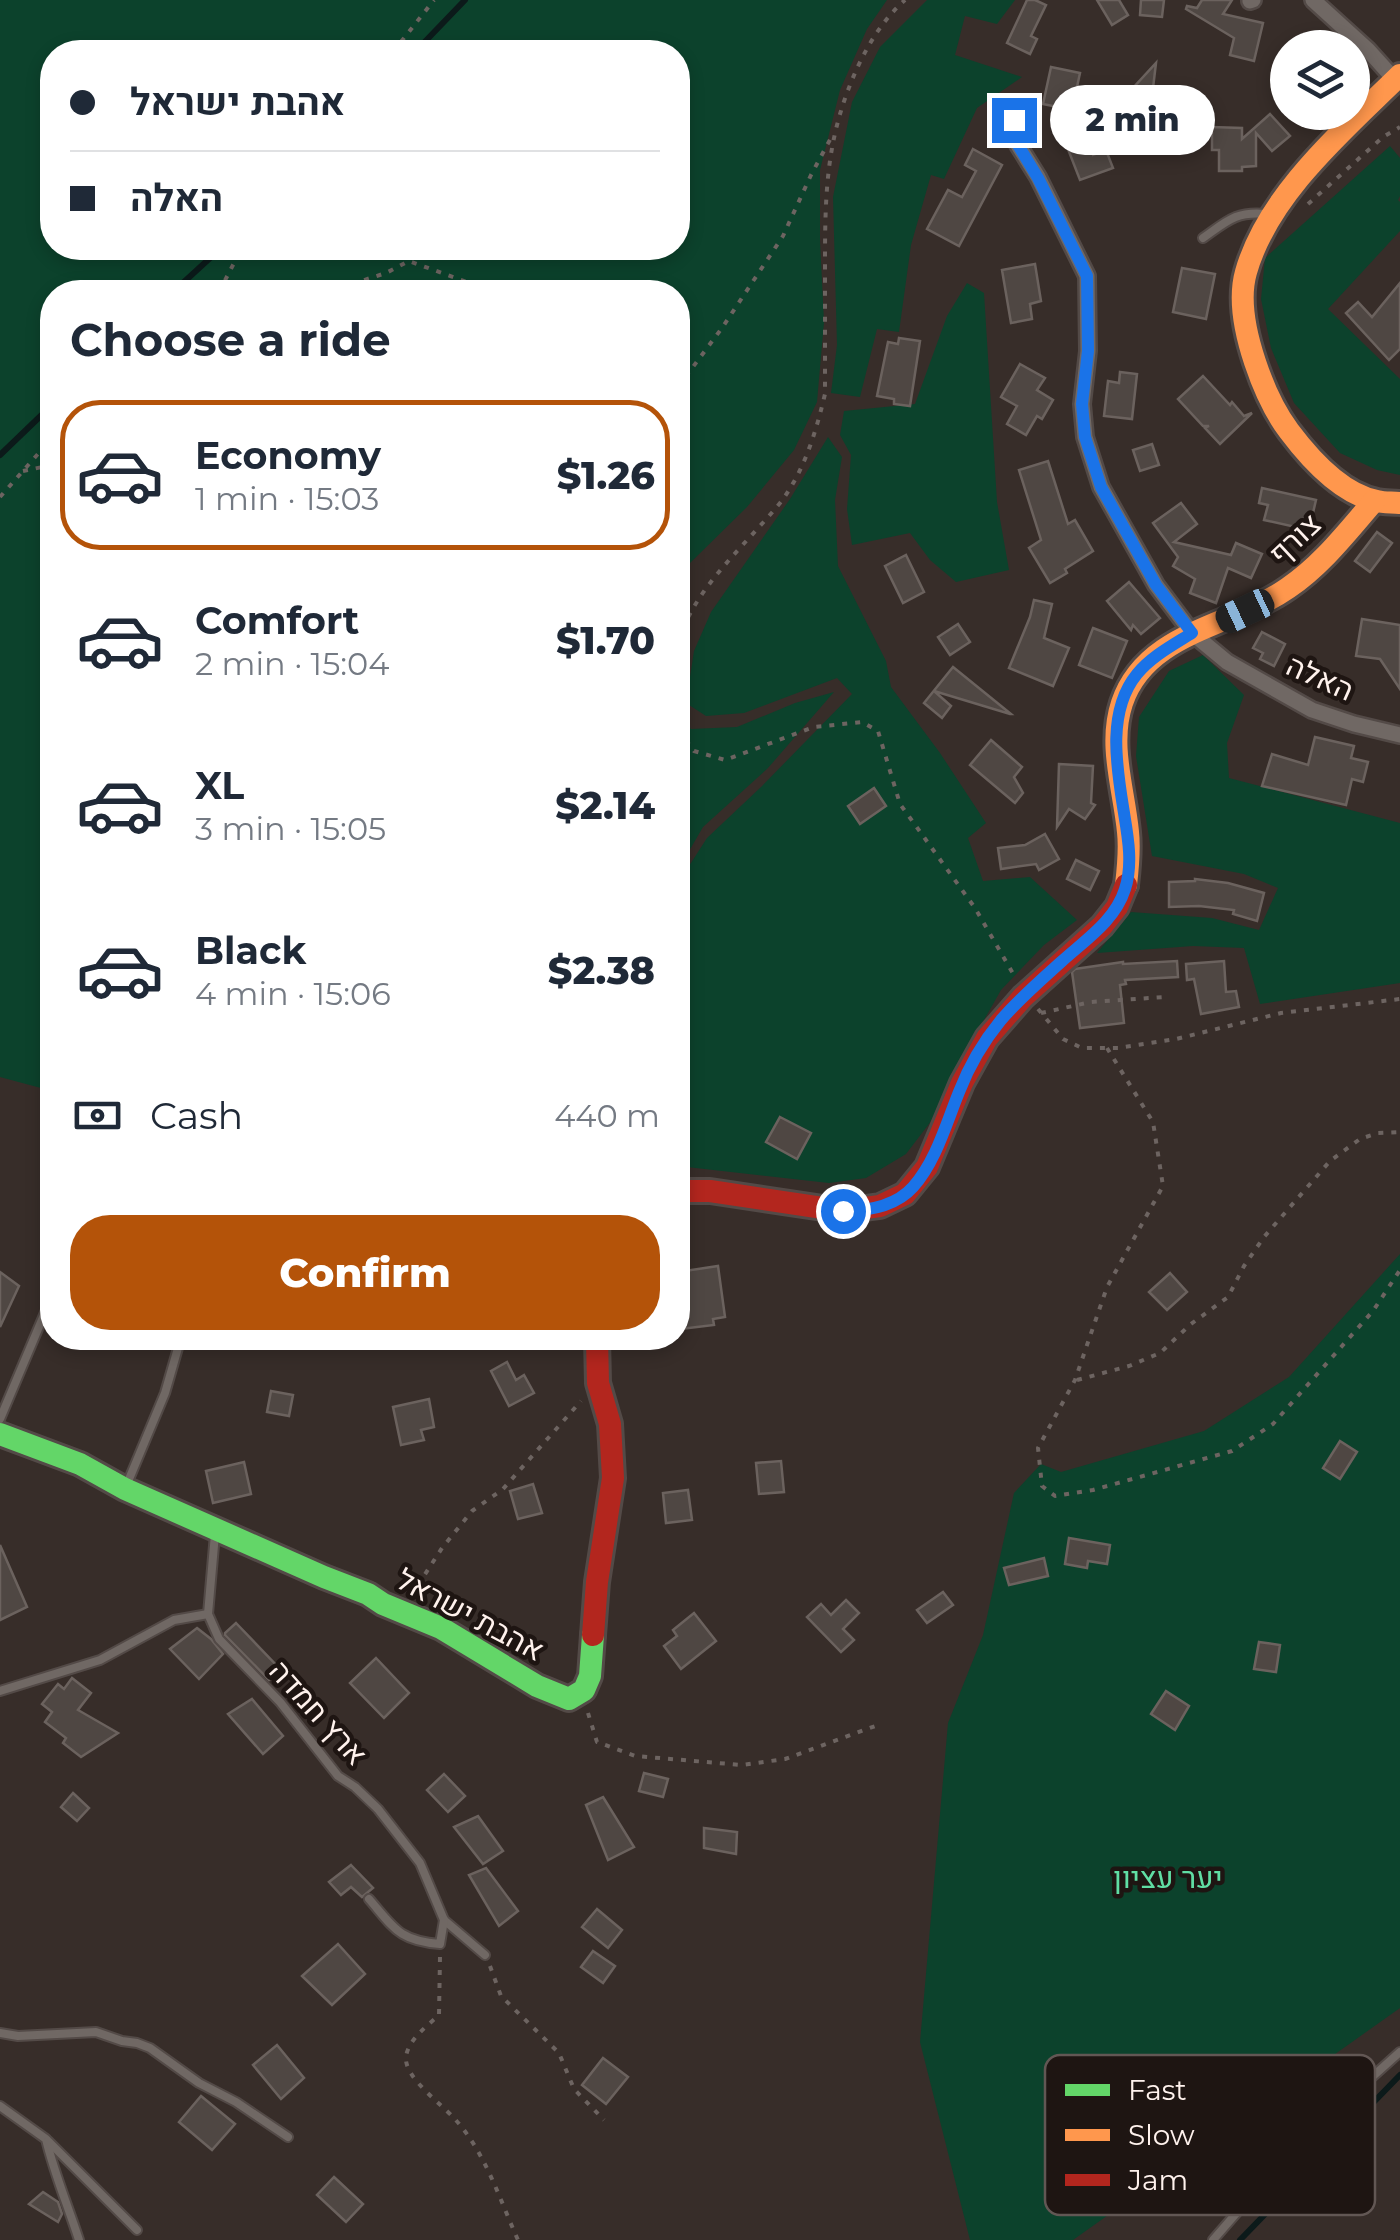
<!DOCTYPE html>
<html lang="en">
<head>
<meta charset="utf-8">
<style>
	:root { --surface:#fff; --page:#f6f6f7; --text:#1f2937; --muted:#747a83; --line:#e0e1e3; --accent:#b45309 }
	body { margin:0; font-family:Montserrat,Heebo,sans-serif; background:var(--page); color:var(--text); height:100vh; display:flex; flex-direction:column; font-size:38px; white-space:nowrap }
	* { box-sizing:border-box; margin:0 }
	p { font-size:32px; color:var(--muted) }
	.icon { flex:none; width:55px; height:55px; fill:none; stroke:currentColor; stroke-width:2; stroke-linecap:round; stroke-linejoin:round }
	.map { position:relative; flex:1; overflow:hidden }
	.sheet { position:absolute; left:40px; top:280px; width:650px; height:1070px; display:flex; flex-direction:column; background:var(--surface); border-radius:40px; box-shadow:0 5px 15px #0003 }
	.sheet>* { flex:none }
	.guide { position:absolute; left:40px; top:40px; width:650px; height:220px; border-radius:40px; box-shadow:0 5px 15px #0003; display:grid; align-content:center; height:220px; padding:0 30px; background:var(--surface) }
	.fabs { position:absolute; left:1270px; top:30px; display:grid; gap:20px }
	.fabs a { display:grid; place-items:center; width:100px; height:100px; border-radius:50%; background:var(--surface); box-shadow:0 5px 15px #0003; font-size:50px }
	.end { position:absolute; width:45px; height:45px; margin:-22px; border:12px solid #1a73e8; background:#fff; box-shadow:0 0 0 5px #fff }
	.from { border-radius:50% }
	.bubble { position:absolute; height:70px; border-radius:35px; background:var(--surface); box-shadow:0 5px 15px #0003; font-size:32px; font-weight:800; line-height:70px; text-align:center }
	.car { position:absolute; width:30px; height:60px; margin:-30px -15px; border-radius:12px; box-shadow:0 0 8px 2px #0007; background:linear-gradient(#222 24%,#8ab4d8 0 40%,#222 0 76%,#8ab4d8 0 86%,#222 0) }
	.guide b { display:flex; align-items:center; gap:35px; height:95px; font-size:38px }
	.guide b+b { border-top:2px solid var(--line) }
	.guide i { width:25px; height:25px; background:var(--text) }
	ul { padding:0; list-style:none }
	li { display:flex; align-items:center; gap:30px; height:150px; margin:0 20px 15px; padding:0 10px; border:5px solid transparent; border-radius:40px }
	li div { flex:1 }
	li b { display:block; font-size:38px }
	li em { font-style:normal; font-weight:800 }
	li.current { border-color:var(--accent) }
	li>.icon { width:90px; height:90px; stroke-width:1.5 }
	h2 { padding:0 30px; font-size:45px; line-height:120px }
	.pay { display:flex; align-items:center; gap:25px; height:110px; padding:0 30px; font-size:38px }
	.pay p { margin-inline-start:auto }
	.cta { display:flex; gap:20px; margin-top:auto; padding:20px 30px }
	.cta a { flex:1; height:115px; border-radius:40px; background:var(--accent); color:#fff; font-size:40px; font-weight:800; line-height:115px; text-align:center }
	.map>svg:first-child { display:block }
	.green { fill:#0c422c; fill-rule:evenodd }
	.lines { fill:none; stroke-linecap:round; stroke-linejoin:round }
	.stream { stroke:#0c1a1a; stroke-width:6 }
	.building { fill:#4f4743; stroke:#6b625e; stroke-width:2.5 }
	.lane-casing { stroke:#534a47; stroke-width:12 }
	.street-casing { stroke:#534a47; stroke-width:20 }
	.fast-casing { stroke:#534a47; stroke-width:28 }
	.slow-casing { stroke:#534a47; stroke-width:28 }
	.jam-casing { stroke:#534a47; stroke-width:28 }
	.path { stroke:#6d6461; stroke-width:4; stroke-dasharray:5 8; stroke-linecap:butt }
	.lane { stroke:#706864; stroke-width:8 }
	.street { stroke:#706864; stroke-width:15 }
	.fast { stroke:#63d668; stroke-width:22 }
	.slow { stroke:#ff974d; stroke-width:22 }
	.jam { stroke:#b3261e; stroke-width:22 }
	.route { stroke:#1a73e8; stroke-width:12 }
	.labels { text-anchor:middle; stroke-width:9; stroke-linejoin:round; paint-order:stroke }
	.street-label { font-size:30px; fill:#fff2ed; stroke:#1e1512 }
	.park-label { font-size:30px; fill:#60dea4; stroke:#1e1512 }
	.key { fill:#1e1512; stroke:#625754; stroke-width:2.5 }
	.key-label { font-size:28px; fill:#fff2ed }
</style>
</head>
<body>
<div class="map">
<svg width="1400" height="2240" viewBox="0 0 1400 2240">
	<rect width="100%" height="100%" fill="#372d29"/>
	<g class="green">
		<path d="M0 0H887L867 29 840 90 820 170V241L824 322 817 402 794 450 747 507 689 564 678 582V292H52V1091L0 1077ZM52 52H678V248H52Z"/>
		<polygon points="927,0 1015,0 997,24 965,16 955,55 1022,77 977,108 944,179 931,175 911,245 899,332 877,329 860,397 831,393 837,345 833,197 852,102 880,47"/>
		<polygon points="1390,146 1400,158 1400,196 1398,200 1400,202 1400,231 1328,309 1400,379 1400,475 1377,470 1340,453 1294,403 1271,348 1261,299 1265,258"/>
		<polygon points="967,283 984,293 997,502 1009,570 956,582 930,560 910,533 852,545 847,509 851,455 840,435 844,411 915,404 947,316"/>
		<polygon points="828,437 842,457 835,500 838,566 886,661 891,687 940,753 986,823 968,838 983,881 1030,877 1077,920 1044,945 1001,990 966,1052 935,1116 906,1154 866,1178 829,1183 678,1166 678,883 707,838 761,787 852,694 837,678 744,713 706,716 686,703 694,651 711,612 790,499"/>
		<polygon points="1203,655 1244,695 1227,743 1229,778 1400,823 1400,983 1260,1004 1244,948 1193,946 1097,953 1131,912 1212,918 1259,930 1278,888 1244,874 1152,856 1136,756 1139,717 1169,671"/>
		<polygon points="834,692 768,768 703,827 678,870 678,715 691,729 737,727 795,703"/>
		<polygon points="1400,1254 1400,2008 1073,2240 970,2240 920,2042 948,1723 983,1635 1014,1493 1041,1464 1061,1472 1204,1431 1289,1377"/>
	</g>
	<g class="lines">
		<g class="stream">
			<polyline points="415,52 465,0"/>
			<polyline points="173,292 221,248"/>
			<polyline points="0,455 52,405"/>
			<polyline points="1240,2240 1400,2075"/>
		</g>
	</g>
	<g class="building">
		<polygon points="1027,0 1035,0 1046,5 1031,36 1037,39 1030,54 1007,43"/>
		<polygon points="1097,0 1119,0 1128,15 1112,25"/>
		<polygon points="1141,0 1164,0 1162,17 1140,15"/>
		<polygon points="1202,0 1232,0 1223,14 1263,23 1254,61 1230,55 1234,38 1186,9 1187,6 1197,8"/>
		<polygon points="1156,63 1151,105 1133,88"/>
		<polygon points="1051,67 1080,73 1072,110 1043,104"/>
		<polygon points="1270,114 1290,136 1272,151 1256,133 1256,166 1242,167 1242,171 1219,171 1219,150 1212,150 1212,127 1242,128 1242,139"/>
		<polygon points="1084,131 1093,155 1106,150 1113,168 1080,180 1064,139"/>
		<polygon points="973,149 1002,165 959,246 927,229 948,190 962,197 976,171 965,165"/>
		<polygon points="1035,264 1041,301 1030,304 1032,319 1011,323 1002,270"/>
		<polygon points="1182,268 1215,274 1206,319 1173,312"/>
		<polygon points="1400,283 1400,349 1389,360 1346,313 1358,302 1372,317"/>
		<polygon points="899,338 920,341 910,406 894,404 894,399 877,396 888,342 898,344"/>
		<polygon points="1020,364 1045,378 1037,390 1053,400 1042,419 1037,416 1026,435 1007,424 1017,406 1001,397"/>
		<polygon points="1120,372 1137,374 1132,419 1104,416 1108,381 1119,383"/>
		<polygon points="1203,376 1230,405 1232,402 1244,416 1252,413 1220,444 1205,428 1209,426 1203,426 1178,399"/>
		<polygon points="1152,444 1159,465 1140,471 1133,450"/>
		<polygon points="1048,461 1068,524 1075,520 1093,551 1065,569 1067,573 1050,583 1029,548 1041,540 1019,470"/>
		<polygon points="1262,488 1316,500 1309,530 1264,520 1268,505 1259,503"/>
		<polygon points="1181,503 1197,524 1174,542 1231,555 1236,543 1262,554 1251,578 1228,568 1216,603 1190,593 1195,579 1173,566 1178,557 1153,523"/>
		<polygon points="1377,532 1392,543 1370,572 1355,561"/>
		<polygon points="906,555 924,592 903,603 885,566"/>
		<polygon points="1129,582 1160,618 1141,634 1133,625 1131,630 1107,601"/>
		<polygon points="1034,600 1052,604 1044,638 1069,648 1053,686 1009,668 1030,617"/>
		<polygon points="1362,619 1400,625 1400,689 1380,659 1356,656"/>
		<polygon points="958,624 970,642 950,655 938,637"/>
		<polygon points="1093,628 1127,641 1112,678 1079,665"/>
		<polygon points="1262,632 1285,644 1274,666 1260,659 1263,653 1253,648"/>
		<polygon points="953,667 1011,714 1010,714 934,691 951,706 942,718 924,703"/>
		<polygon points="1315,737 1354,746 1351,758 1368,762 1363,782 1352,779 1346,805 1262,786 1272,754 1308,765"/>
		<polygon points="991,740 1022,767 1014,777 1023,793 1015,803 970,765"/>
		<polygon points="1059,764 1093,766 1091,803 1095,805 1085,819 1069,809 1057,827"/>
		<polygon points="874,788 886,806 860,824 848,806"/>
		<polygon points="1045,834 1059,859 1039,870 1036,864 1001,869 998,848 1025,845"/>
		<polygon points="1076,860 1099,871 1090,890 1067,879"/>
		<polygon points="1195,879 1228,883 1264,893 1257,921 1233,914 1234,910 1199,906 1169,907 1169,882 1195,881"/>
		<polygon points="1177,961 1178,977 1125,980 1126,984 1120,985 1124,1023 1080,1028 1072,972 1075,969 1123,962 1123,964"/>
		<polygon points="1224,961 1226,992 1236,991 1239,1007 1201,1014 1194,979 1187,980 1186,964"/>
		<polygon points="780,1117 811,1133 797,1159 766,1142"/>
		<polygon points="718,1266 725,1317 713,1319 714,1325 680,1329 678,1306 678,1272"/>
		<polygon points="0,1272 19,1286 0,1327"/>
		<polygon points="1170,1273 1187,1292 1167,1310 1149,1292"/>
		<polygon points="507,1362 516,1380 524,1375 534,1393 509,1406 491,1371"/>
		<polygon points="271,1391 293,1395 289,1416 267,1412"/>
		<polygon points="429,1399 434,1427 421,1430 424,1440 401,1445 393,1407"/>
		<polygon points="1340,1441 1357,1452 1340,1479 1323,1468"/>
		<polygon points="781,1461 784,1492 759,1494 756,1463"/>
		<polygon points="244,1462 251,1494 213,1503 206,1471"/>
		<polygon points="533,1484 542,1513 518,1519 510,1491"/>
		<polygon points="688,1490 692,1520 666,1523 663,1493"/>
		<polygon points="1069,1538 1110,1545 1107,1564 1088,1561 1087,1568 1065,1564"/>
		<polygon points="0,1545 27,1607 0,1620"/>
		<polygon points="1044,1558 1048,1576 1009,1585 1004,1568"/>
		<polygon points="943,1592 953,1605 927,1623 917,1610"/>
		<polygon points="846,1600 859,1613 843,1629 854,1640 841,1652 807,1617 821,1604 831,1615"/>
		<polygon points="694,1613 716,1641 681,1669 664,1646 677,1636 673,1630"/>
		<polygon points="236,1623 280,1669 269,1680 225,1635 225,1633"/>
		<polygon points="197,1628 211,1639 223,1654 199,1679 170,1649"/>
		<polygon points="1259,1642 1280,1645 1276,1672 1254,1669"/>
		<polygon points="376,1658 409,1693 384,1718 350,1683"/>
		<polygon points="72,1678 91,1693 78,1710 118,1733 81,1757 63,1743 66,1738 45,1722 52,1712 42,1704 58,1684 64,1689"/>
		<polygon points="1166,1691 1189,1706 1175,1730 1151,1714"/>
		<polygon points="252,1699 283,1736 263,1754 228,1714"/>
		<polygon points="644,1773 668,1779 663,1797 639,1791"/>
		<polygon points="444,1774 465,1796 448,1812 427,1790"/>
		<polygon points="73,1793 89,1808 77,1821 61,1807"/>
		<polygon points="603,1797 634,1847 608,1860 586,1805"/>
		<polygon points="478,1816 503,1851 483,1864 454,1827"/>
		<polygon points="704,1828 737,1832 736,1854 704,1848"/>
		<polygon points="351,1865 373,1888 362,1897 351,1887 341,1895 329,1882"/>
		<polygon points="486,1868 518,1911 499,1926 469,1875"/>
		<polygon points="597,1909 622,1930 608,1948 582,1927"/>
		<polygon points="338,1944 365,1974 332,2005 302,1976"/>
		<polygon points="593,1951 615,1966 603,1983 581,1967"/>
		<polygon points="277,2045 304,2078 281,2099 253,2065"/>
		<polygon points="603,2058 628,2077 606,2104 582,2085"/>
		<polygon points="201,2096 235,2124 212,2150 179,2122"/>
		<polygon points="334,2177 363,2204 346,2222 317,2195"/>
		<polygon points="43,2192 58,2202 62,2214 58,2222 29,2204"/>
	</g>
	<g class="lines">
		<defs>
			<g id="lane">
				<path d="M1203 238C1227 221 1236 211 1266 214"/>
				<polyline points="0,1419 52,1296"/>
				<polyline points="127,1484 165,1393 178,1348"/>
				<polyline points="215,1534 208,1614 219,1639 280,1702 338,1776 355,1787 378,1809 420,1863 444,1920 485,1955"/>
				<polyline points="0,1691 100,1660 174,1620 208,1614"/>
				<path d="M369 1899C394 1928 399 1941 440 1944L444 1920"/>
				<polyline points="0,2033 18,2036 96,2032 122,2041 137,2043 150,2048 199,2083 236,2102 288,2137"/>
				<path d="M0 2106 46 2139C54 2173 68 2206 79 2240"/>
				<polyline points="48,2141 137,2230"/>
				<polyline points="1213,2240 1293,2148 1400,2052"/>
			</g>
			<g id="street">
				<polyline points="1313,0 1368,50 1395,80"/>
				<polyline points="1250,1 1253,0"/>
				<polyline points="1014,120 1018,145 1038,177 1087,276 1088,351 1082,404 1085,437 1101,487 1156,585 1192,633 1227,662 1312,710 1354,724 1400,735"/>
			</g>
			<polyline id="fast" points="0,1434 80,1464 125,1489 324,1577 368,1594 383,1604 441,1628 537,1686 569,1699 584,1690 590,1676 593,1635"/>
			<g id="slow">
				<path d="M1400 75C1344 130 1268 194 1246 272 1238 300 1246 335 1255 362 1263 386 1274 411 1289 431 1310 459 1341 494 1377 501 1384 503 1393 502 1400 503"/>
				<path d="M1126 885C1128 868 1130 850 1128 832 1124 789 1108 745 1122 703 1146 631 1234 626 1288 588 1322 565 1347 532 1374 501"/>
			</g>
			<g id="jam">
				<polyline points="678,1191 710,1191 843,1211 880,1206 905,1194 927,1167 962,1083 987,1038 1023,997 1102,926 1117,907 1126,885"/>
				<polyline points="593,1635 597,1582 613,1478 610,1424 598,1383 597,1338"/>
			</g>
		</defs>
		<use href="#lane" class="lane-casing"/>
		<use href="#street" class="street-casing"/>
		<use href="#fast" class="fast-casing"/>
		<use href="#slow" class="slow-casing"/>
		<use href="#jam" class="jam-casing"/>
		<g class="path">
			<polyline points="393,52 434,0"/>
			<polyline points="1308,204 1383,137 1400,127"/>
			<polyline points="219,292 234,263 247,248"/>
			<polyline points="327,292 386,273 409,261 494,292"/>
			<polyline points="678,387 722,328 783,236 811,175 832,136"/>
			<polyline points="23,471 52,465"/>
			<polyline points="0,497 52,438"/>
			<path d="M678 641C697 585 744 547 780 503 804 472 816 432 825 394 825 356 825 318 825 279 825 197 824 138 860 62 872 38 885 18 905 0"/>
			<polyline points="678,730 694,751 725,760 814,727 862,722 878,731 900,804 975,908 1015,977"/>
			<polyline points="1038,1009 1063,1039 1082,1048 1118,1048 1176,1039 1281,1013 1400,999"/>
			<polyline points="1041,1013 1091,1002 1164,997"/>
			<polyline points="1107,1048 1153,1122 1163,1186 1107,1287 1075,1380 1038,1448 1042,1486 1055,1496 1093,1490 1232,1451 1273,1424 1373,1311 1400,1270"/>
			<polyline points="1077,1380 1129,1366 1160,1353 1191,1324 1228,1297 1244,1266 1264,1237 1330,1161 1360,1139 1378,1133 1400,1132"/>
			<polyline points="411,1596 442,1548 472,1511 503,1489 581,1401"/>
			<polyline points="588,1713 597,1742 635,1756 742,1765 785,1759 878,1725"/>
			<path d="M440 1957 439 2015C427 2026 408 2040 406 2057 404 2077 440 2103 453 2117 485 2151 499 2198 518 2240"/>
			<polyline points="490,1966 501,1996 559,2053 574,2089 604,2120"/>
		</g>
		<use href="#lane" class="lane"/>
		<use href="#street" class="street"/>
		<use href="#fast" class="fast"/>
		<use href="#slow" class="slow"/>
		<use href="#jam" class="jam"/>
	</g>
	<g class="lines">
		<path class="route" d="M843 1211C867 1211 896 1206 913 1187 936 1161 946 1124 959 1092 969 1066 983 1042 1001 1020 1019 999 1041 980 1061 962 1085 940 1115 921 1125 889 1133 865 1128 837 1124 813 1117 769 1106 712 1137 674 1152 656 1173 645 1192 633L1156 585 1101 487 1085 437 1082 404 1088 351 1087 276 1038 178 1018 145 1014 120"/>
	</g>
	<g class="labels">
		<g class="street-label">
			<text transform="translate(1295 539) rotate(-43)" y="10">צורף</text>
			<text transform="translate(1320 678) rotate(24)" y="10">האלה</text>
			<text transform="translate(470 1615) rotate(28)" y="10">אהבת ישראל</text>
			<text transform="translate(318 1713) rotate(48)" y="10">ארץ חמדה</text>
		</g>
		<g class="park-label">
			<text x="1168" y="1888">יער עציון</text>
		</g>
	</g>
	<rect x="1045" y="2055" width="330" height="160" rx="15" class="key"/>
	<rect x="1065" y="2084" width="45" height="12" fill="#63d668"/>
	<rect x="1065" y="2129" width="45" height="12" fill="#ff974d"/>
	<rect x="1065" y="2174" width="45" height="12" fill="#b3261e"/>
	<g class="key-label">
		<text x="1128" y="2100">Fast</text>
		<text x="1128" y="2145">Slow</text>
		<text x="1128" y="2190">Jam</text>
	</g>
</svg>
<div class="fabs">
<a><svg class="icon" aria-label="layers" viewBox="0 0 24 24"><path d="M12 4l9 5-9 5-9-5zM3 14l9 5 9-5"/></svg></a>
</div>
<i class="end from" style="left:843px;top:1211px"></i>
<i class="end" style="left:1014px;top:120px"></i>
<div class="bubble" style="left:1050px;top:85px;width:165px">2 min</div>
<i class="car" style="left:1245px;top:611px;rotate:245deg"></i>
<div class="guide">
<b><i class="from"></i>אהבת ישראל</b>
<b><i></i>האלה</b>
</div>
<section class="sheet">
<h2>Choose a ride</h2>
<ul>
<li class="current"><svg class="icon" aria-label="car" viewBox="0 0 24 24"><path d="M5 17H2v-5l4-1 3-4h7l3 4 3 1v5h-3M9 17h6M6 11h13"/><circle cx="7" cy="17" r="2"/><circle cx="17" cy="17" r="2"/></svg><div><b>Economy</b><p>1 min · 15:03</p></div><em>$1.26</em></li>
<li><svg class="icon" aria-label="car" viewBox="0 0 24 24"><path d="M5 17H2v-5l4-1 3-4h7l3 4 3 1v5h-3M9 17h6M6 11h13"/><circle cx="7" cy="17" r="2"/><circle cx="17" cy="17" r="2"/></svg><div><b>Comfort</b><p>2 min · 15:04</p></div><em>$1.70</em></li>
<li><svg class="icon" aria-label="car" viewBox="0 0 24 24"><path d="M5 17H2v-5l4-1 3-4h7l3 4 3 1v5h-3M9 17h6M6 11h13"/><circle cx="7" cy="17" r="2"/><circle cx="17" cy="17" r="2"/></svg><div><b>XL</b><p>3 min · 15:05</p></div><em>$2.14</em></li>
<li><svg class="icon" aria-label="car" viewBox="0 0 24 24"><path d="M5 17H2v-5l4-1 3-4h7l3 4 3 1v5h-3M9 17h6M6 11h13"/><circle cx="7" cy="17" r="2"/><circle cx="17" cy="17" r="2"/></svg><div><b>Black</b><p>4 min · 15:06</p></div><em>$2.38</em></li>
</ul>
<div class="pay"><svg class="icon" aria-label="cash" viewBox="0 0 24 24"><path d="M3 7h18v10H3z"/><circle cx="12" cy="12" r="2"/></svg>Cash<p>440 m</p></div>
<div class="cta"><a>Confirm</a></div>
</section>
</div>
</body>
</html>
